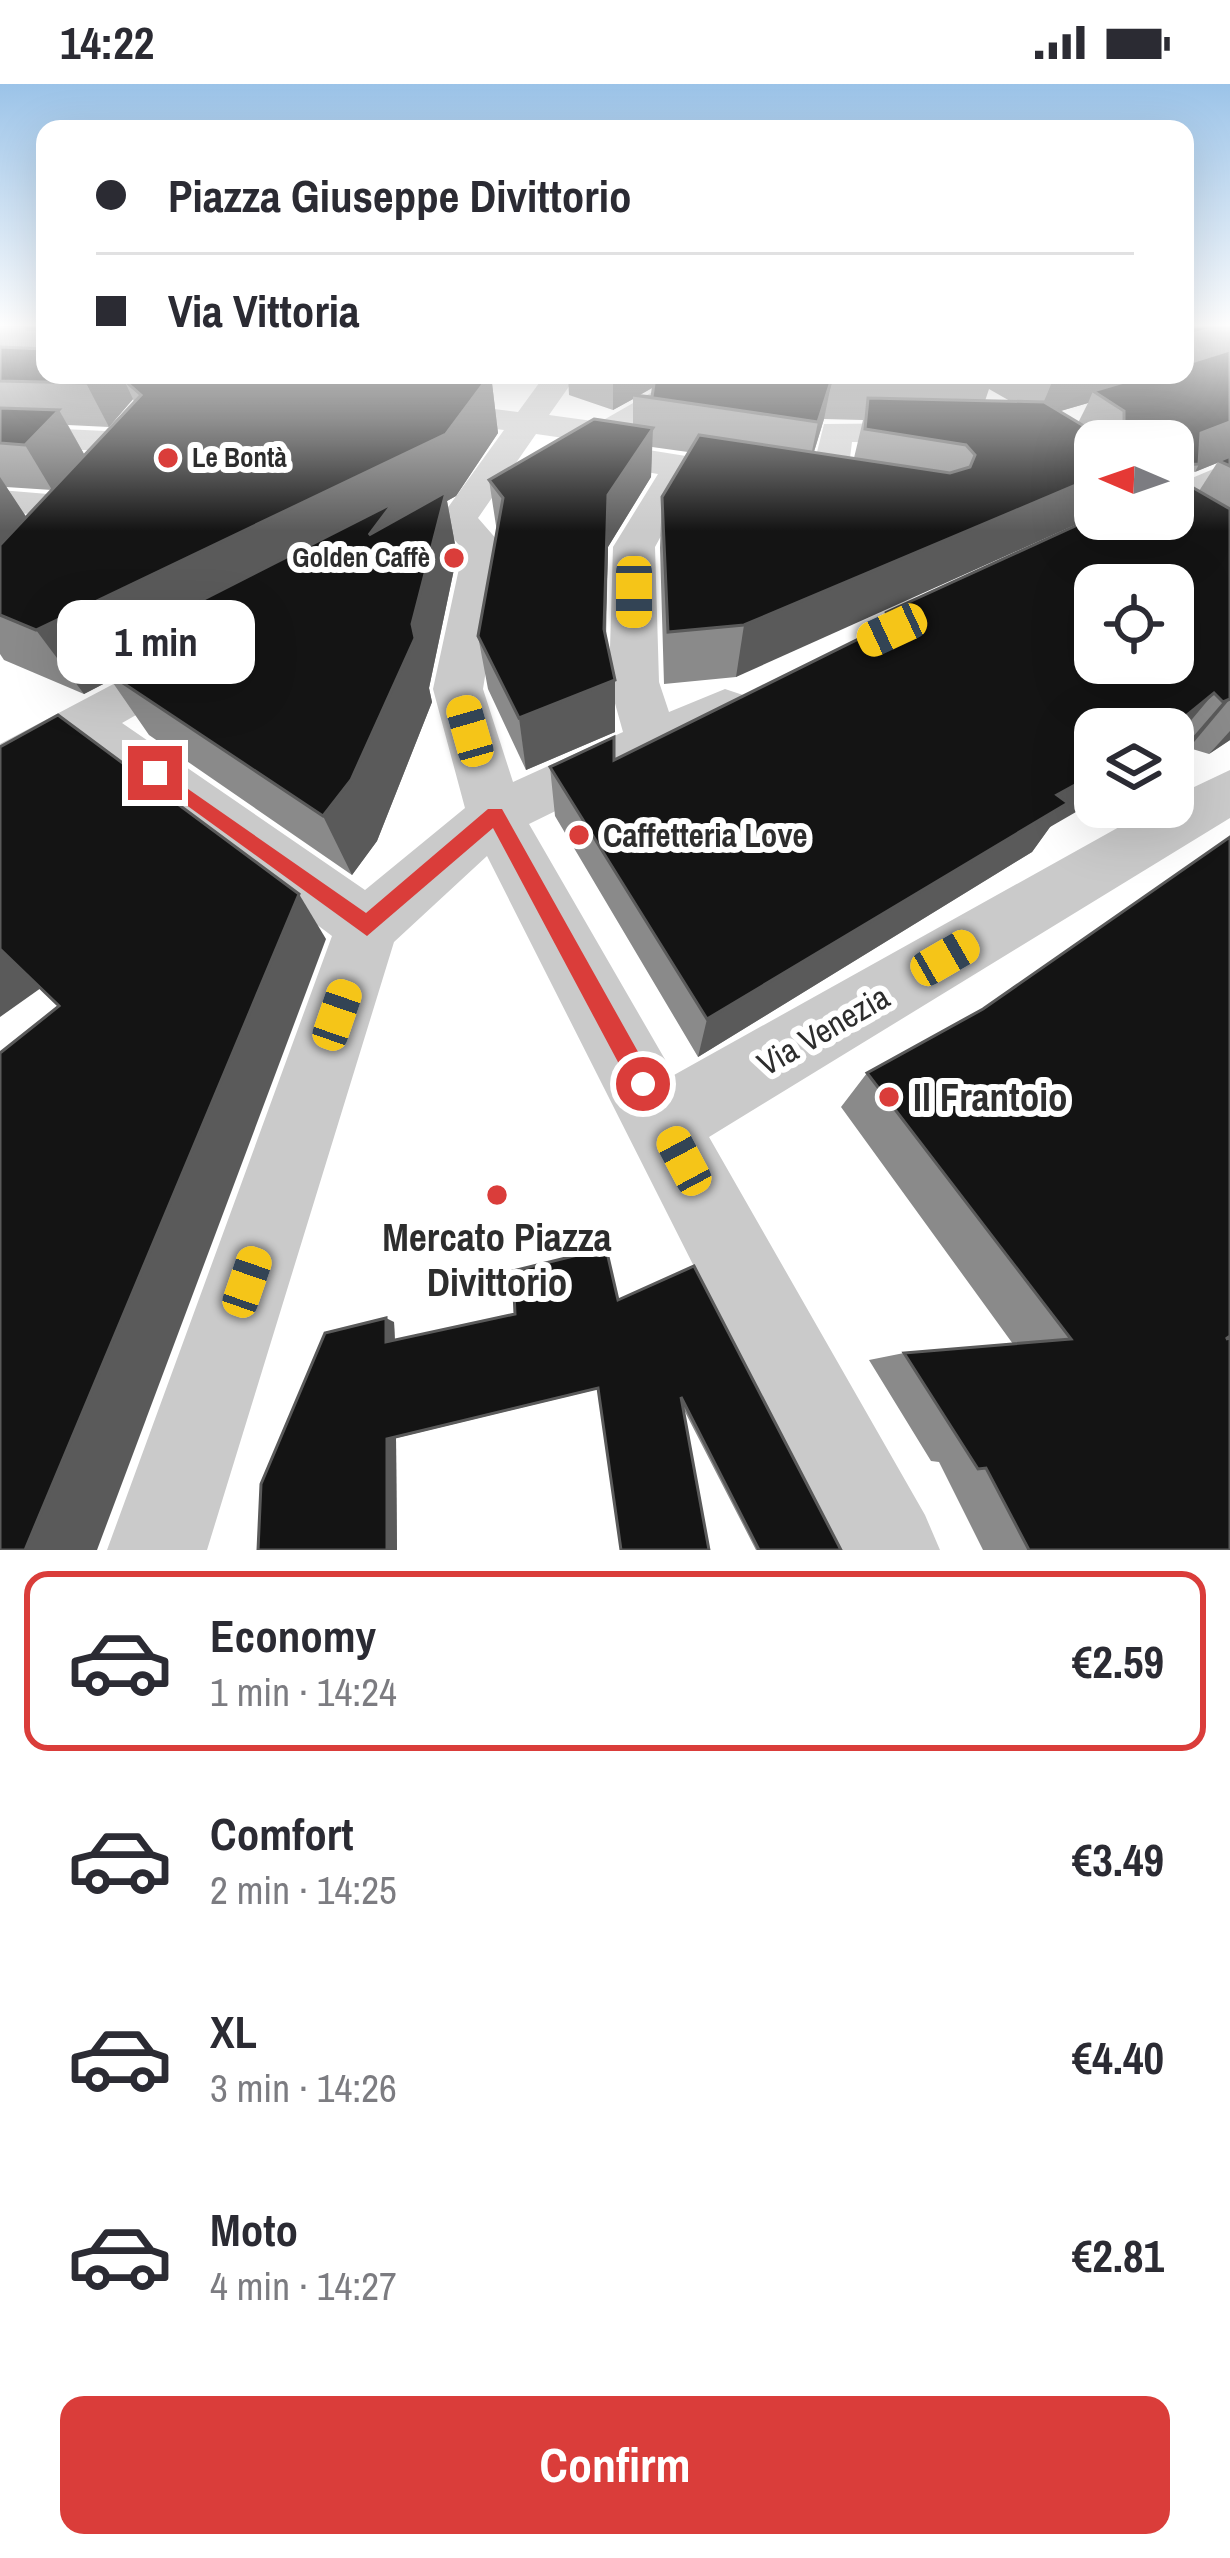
<!DOCTYPE html>
<html lang="en">
<head>
<meta charset="utf-8">
<style>
	:root { --surface:#fff; --page:#f7f7f7; --text:#2b2b33; --muted:#7c7c81; --line:#e1e1e2; --accent:#da3d3a }
	body { margin:0; font-family:"Archivo Narrow",sans-serif; background:var(--page); color:var(--text); height:100vh; display:flex; flex-direction:column; font-size:45px; white-space:nowrap }
	* { box-sizing:border-box; margin:0 }
	p { font-size:39px; color:var(--muted) }
	.icon { flex:none; width:66px; height:66px; fill:none; stroke:currentColor; stroke-width:2; stroke-linecap:round; stroke-linejoin:round }
	.map { position:relative; height:1466px; overflow:hidden }
	.sheet { display:flex; flex-direction:column; background:var(--surface); flex:1 }
	.sheet>* { flex:none }
	.banner { position:absolute; left:36px; top:36px; width:1158px; height:264px; border-radius:24px; box-shadow:0 12px 48px #0002; display:grid; align-content:center; height:264px; padding:0 60px; background:var(--surface) }
	.needle { width:78px; rotate:272deg }
	.buttons { position:absolute; left:1074px; top:336px; display:grid; gap:24px }
	.buttons a { display:grid; place-items:center; width:120px; height:120px; border-radius:24px; background:var(--surface); box-shadow:0 12px 48px #0002; font-size:60px }
	.end { position:absolute; width:54px; height:54px; margin:-27px; border:15px solid #da3d3a; background:#fff; box-shadow:0 0 0 6px #fff }
	.from { border-radius:50% }
	.bubble { position:absolute; height:84px; border-radius:24px; background:var(--surface); box-shadow:0 12px 48px #0002; font-size:39px; font-weight:800; line-height:84px; text-align:center }
	.car { position:absolute; width:36px; height:72px; margin:-36px -18px; border-radius:15px; box-shadow:0 0 9px 3px #0007; background:linear-gradient(#f5c518 24%,#345 0 40%,#f5c518 0 76%,#345 0 86%,#f5c518 0) }
	.banner b { display:flex; align-items:center; gap:42px; height:114px; font-size:45px }
	.banner b+b { border-top:3px solid var(--line) }
	.banner i { width:30px; height:30px; background:var(--text) }
	ul { padding:21px 0 0; list-style:none }
	li { display:flex; align-items:center; gap:36px; height:180px; margin:0 24px 18px; padding:0 36px; border:6px solid transparent; border-radius:24px }
	li div { flex:1 }
	li b { display:block; font-size:45px }
	li em { font-style:normal; font-weight:800 }
	li.selected { border-color:var(--accent) }
	li>.icon { width:108px; height:108px; stroke-width:1.5 }
	.cta { display:flex; gap:24px; margin-top:auto; padding:24px 60px }
	.cta a { flex:1; height:138px; border-radius:24px; background:var(--accent); color:#fff; font-size:48px; font-weight:800; line-height:138px; text-align:center }
	.status { display:flex; justify-content:space-between; align-items:center; height:84px; padding:0 60px; background:var(--surface); direction:ltr }
	.status svg { height:33px; fill:currentColor }
	.map>svg:first-child { display:block }
	.lines { fill:none; stroke-linecap:round; stroke-linejoin:round }
	.street { fill:#cacaca; fill-rule:evenodd }
	.wall { fill:#8a8a8a; fill-rule:evenodd }
	.shaded-wall { fill:#5a5a5a }
	.building { fill:#141414; stroke:#5a5a5a; stroke-width:3; fill-rule:evenodd }
	.route { fill:#da3d3a }
	.poi-dot { fill:#da3d3a; stroke:#fff; stroke-width:4.5 }
	.labels { text-anchor:middle; stroke-width:12; stroke-linejoin:round; paint-order:stroke }
	.far-poi-label { font-size:27px; font-weight:bold; fill:#2d2d2d; stroke:#fff; text-anchor:start }
	.poi-label { font-size:33px; font-weight:bold; fill:#2d2d2d; stroke:#fff; text-anchor:start }
	.street-label { font-size:33px; fill:#2d2d2d; stroke:#fff }
	.near-poi-label { font-size:39px; font-weight:bold; fill:#2d2d2d; stroke:#fff; text-anchor:start }
</style>
</head>
<body>
<div class="status"><b>14:22</b><svg viewBox="0 0 49 12"><path d="M0 12V9h3v3zM5 12V6h3v6zM10 12V3h3v9zM15 12V0h3v12zM26 1h20v11H26zM47 4h2v5h-2z"/></svg></div>
<div class="map">
<svg width="1230" height="1466" viewBox="0 0 1230 1466">
	<rect width="100%" height="100%" fill="#fff"/>
	<g class="lines">
		<g class="street">
			<path d="M545 291H577L549 331 600 338 682 291H721L611 360 811 392 824 340 936 339 948 342 953 349 948 356 936 359 852 358 846 406 840 414 827 417 692 395 655 463 659 598 669 628 725 605 743 611 750 623 743 635 529 740 674 991 1155 723H1173V713L1230 686V734L709 1053 925 1431 940 1466H837L487 772 394 858 207 1466H107L332 852 81 663 0 704V660L174 568 191 563 208 568 215 579 208 590 122 639 365 806 465 724 433 605 463 466 435 432 449 422 504 346 422 336 405 326 422 316 518 328ZM536 350 571 355 538 378 543 386 556 389 583 377 658 390 613 463 609 598 623 648 513 698 483 605 505 465 478 434Z"/>
			<polygon points="0,342 126,348 138,351 143,358 138,365 126,368 0,362"/>
			<polygon points="1230,378 1230,403 1173,428 1173,402"/>
			<polygon points="0,406 84,413 89,421 84,429 0,430"/>
		</g>
	</g>
	<g class="wall">
		<path d="M0 242H45V291H491L498 349 456 412 447 417 457 471 429 604 432 618 377 757 352 791 149 651 111 596 84 610 4 576 0 570ZM133 315 134 318 84 370 68 341 109 343ZM6 403 52 406 26 433Z"/>
		<path d="M1230 242V656L1209 670 1189 664 1179 669 1173 662V645L1050 743 1032 768 698 973 555 732 550 683 614 676 880 544 885 529 1173 435V357H1095L736 593 664 600 660 464 662 413 688 368 652 363 651 393 608 463 606 555 615 648 526 686 488 605 478 552 497 448 489 396 633 341V315L613 326 569 311 568 291H1185ZM654 303 652 313 638 312ZM989 305 1010 317H985ZM1088 319 1078 339 1060 327ZM824 335 863 336 854 374 814 368ZM1217 379 1199 407 1187 400 1194 388Z"/>
		<polygon points="512,291 541,291 534,299"/>
		<polygon points="867,989 1226,1255 1230,1466 983,1466 939,1378 931,1377 869,1276 904,1269 1013,1260 841,1023"/>
		<polygon points="618,1216 841,1466 756,1466 682,1322 598,1305 396,1354 397,1466 258,1466 394,1238 395,1256"/>
	</g>
	<g class="shaded-wall">
		<polygon points="1222,242 1230,242 1230,277 1185,290 1185,252"/>
		<polygon points="95,291 130,291 124,296 133,315 109,343 86,299"/>
		<polygon points="491,291 498,349 456,412 447,417 457,471 429,604 432,618 377,757 352,791 323,732 119,579 96,570 111,592 105,587 111,596 84,610 36,546"/>
		<polygon points="613,291 674,291 638,312 633,311 633,315 613,326"/>
		<polygon points="833,291 824,335 808,387 818,338"/>
		<polygon points="1055,291 1183,291 1093,307 1088,319 1037,334"/>
		<polygon points="59,326 84,370 52,406 25,361"/>
		<polygon points="1230,338 1230,374 1219,377 1217,379 1195,388 1199,380 1201,349"/>
		<polygon points="653,344 651,393 608,463 604,598 604,545 608,411"/>
		<polygon points="0,393 27,434 0,464"/>
		<polygon points="1095,393 1095,432 736,593 744,541"/>
		<polygon points="615,596 615,648 526,686 519,634"/>
		<polygon points="1214,609 1173,658 1173,645 1170,645"/>
		<polygon points="1230,615 1189,664 1179,669 1223,618"/>
		<polygon points="1230,647 1230,656 1209,670"/>
		<polygon points="1095,690 1095,717 1050,743 1032,768 698,973 707,935 1057,711"/>
		<polygon points="299,810 326,855 97,1466 25,1466"/>
		<polygon points="0,863 48,899 0,933"/>
		<polygon points="386,1234 394,1238 395,1261 386,1258"/>
		<polygon points="396,1354 397,1466 387,1466 387,1355"/>
	</g>
	<g class="building">
		<polygon points="25,242 45,242 45,245 27,245"/>
		<polygon points="1185,242 1222,242 1185,252"/>
		<polygon points="0,263 45,265 45,291 95,291 86,299 0,297"/>
		<polygon points="1230,266 1230,338 1201,349 1199,380 1173,381 1173,357 1124,357 1124,327 1093,307 1148,291 1185,291 1185,280"/>
		<polygon points="129,291 490,291 446,350 36,546 0,531 0,461 141,311 124,296"/>
		<polygon points="658,291 833,291 818,338 633,311 652,313 655,293"/>
		<polygon points="868,314 1044,318 1104,354 1124,357 1095,357 1095,393 744,541 668,548 662,413 699,351 950,389 970,383 975,371 966,361 865,345"/>
		<polygon points="0,324 59,326 25,361 0,359"/>
		<polygon points="594,335 653,344 608,411 604,545 615,596 519,634 478,552 503,414 489,396"/>
		<polygon points="1230,372 1230,382 1219,377"/>
		<path d="M1178 395 1230 425V615L1223 618 1214 609 1170 645H1095V690L1057 711 1068 719 707 935 550 683 614 653V676L915 527 885 529 1095 433V435H1173V397ZM1095 501H1173V579H1095Z"/>
		<polygon points="446,408 412,540 415,554 351,696 323,732 105,587 119,579 96,570 393,419 369,451"/>
		<polygon points="58,631 299,810 25,1466 0,1466 0,969 59,922 0,865 0,663"/>
		<polygon points="1230,753 1230,1252 1226,1255 1230,1254 1230,1466 1029,1466 986,1384 978,1385 904,1269 1071,1255 867,989 983,925"/>
		<polygon points="606,1164 618,1216 694,1182 841,1466 759,1466 681,1313 709,1466 621,1466 598,1304 387,1355 387,1466 258,1466 261,1400 325,1249 386,1234 386,1258 515,1230 513,1187"/>
	</g>
	<linearGradient id="sky" x2="0" y2="1"><stop stop-color="#9bc3e8"/><stop offset="0.54" stop-color="#fff"/><stop offset="1" stop-color="#fff" stop-opacity="0"/></linearGradient>
	<rect width="1230" height="447" fill="url(#sky)"/>
	<polygon class="route" points="155,682 366,829 488,725 502,725 651,991 655,1000 651,1008 643,1012 634,1008 493,744 367,852 149,694 149,684"/>
	<g class="poi-dot">
		<circle cx="168" cy="374" r="12"/>
		<circle cx="454" cy="474" r="12"/>
		<circle cx="579" cy="751" r="12"/>
		<circle cx="889" cy="1013" r="12"/>
		<circle cx="497" cy="1111" r="12"/>
	</g>
	<g class="labels">
		<g class="far-poi-label">
			<text x="192" y="383">Le Bontà</text>
			<text x="430" y="483" text-anchor="end">Golden Caffè</text>
		</g>
		<g class="poi-label">
			<text x="603" y="763">Caffetteria Love</text>
		</g>
		<g class="street-label">
			<text transform="translate(823 946) rotate(-30)" y="12">Via Venezia</text>
		</g>
		<g class="near-poi-label">
			<text x="913" y="1027">Il Frantoio</text>
			<text x="497" y="1167" text-anchor="middle">Mercato Piazza<tspan x="497" dy="45">Divittorio</tspan></text>
		</g>
	</g>
</svg>
<div class="buttons">
<a><svg class="needle" viewBox="-14 -14 28 28"><path d="M0-13l5 13h-10z" fill="#e53935"/><path d="M0 13l5-13h-10z" fill="#7c7c81"/></svg></a>
<a><svg class="icon" aria-label="locate" viewBox="0 0 24 24"><circle cx="12" cy="12" r="6"/><path d="M12 2v4M12 18v4M2 12h4M18 12h4"/></svg></a>
<a><svg class="icon" aria-label="layers" viewBox="0 0 24 24"><path d="M12 4l9 5-9 5-9-5zM3 14l9 5 9-5"/></svg></a>
</div>
<i class="end from" style="left:643px;top:1000px"></i>
<i class="end" style="left:155px;top:689px"></i>
<div class="bubble" style="left:57px;top:516px;width:198px">1 min</div>
<i class="car" style="left:634px;top:508px;rotate:180deg"></i>
<i class="car" style="left:892px;top:546px;rotate:245deg"></i>
<i class="car" style="left:470px;top:647px;rotate:344deg"></i>
<i class="car" style="left:945px;top:874px;rotate:60deg"></i>
<i class="car" style="left:337px;top:931px;rotate:19deg"></i>
<i class="car" style="left:684px;top:1077px;rotate:332deg"></i>
<i class="car" style="left:247px;top:1198px;rotate:19deg"></i>
<div class="banner">
<b><i class="from"></i>Piazza Giuseppe Divittorio</b>
<b><i></i>Via Vittoria</b>
</div>
</div>
<section class="sheet">
<ul>
<li class="selected"><svg class="icon" aria-label="car" viewBox="0 0 24 24"><path d="M5 17H2v-5l4-1 3-4h7l3 4 3 1v5h-3M9 17h6M6 11h13"/><circle cx="7" cy="17" r="2"/><circle cx="17" cy="17" r="2"/></svg><div><b>Economy</b><p>1 min · 14:24</p></div><em>€2.59</em></li>
<li><svg class="icon" aria-label="car" viewBox="0 0 24 24"><path d="M5 17H2v-5l4-1 3-4h7l3 4 3 1v5h-3M9 17h6M6 11h13"/><circle cx="7" cy="17" r="2"/><circle cx="17" cy="17" r="2"/></svg><div><b>Comfort</b><p>2 min · 14:25</p></div><em>€3.49</em></li>
<li><svg class="icon" aria-label="car" viewBox="0 0 24 24"><path d="M5 17H2v-5l4-1 3-4h7l3 4 3 1v5h-3M9 17h6M6 11h13"/><circle cx="7" cy="17" r="2"/><circle cx="17" cy="17" r="2"/></svg><div><b>XL</b><p>3 min · 14:26</p></div><em>€4.40</em></li>
<li><svg class="icon" aria-label="car" viewBox="0 0 24 24"><path d="M5 17H2v-5l4-1 3-4h7l3 4 3 1v5h-3M9 17h6M6 11h13"/><circle cx="7" cy="17" r="2"/><circle cx="17" cy="17" r="2"/></svg><div><b>Moto</b><p>4 min · 14:27</p></div><em>€2.81</em></li>
</ul>
<div class="cta"><a>Confirm</a></div>
</section>
</body>
</html>
